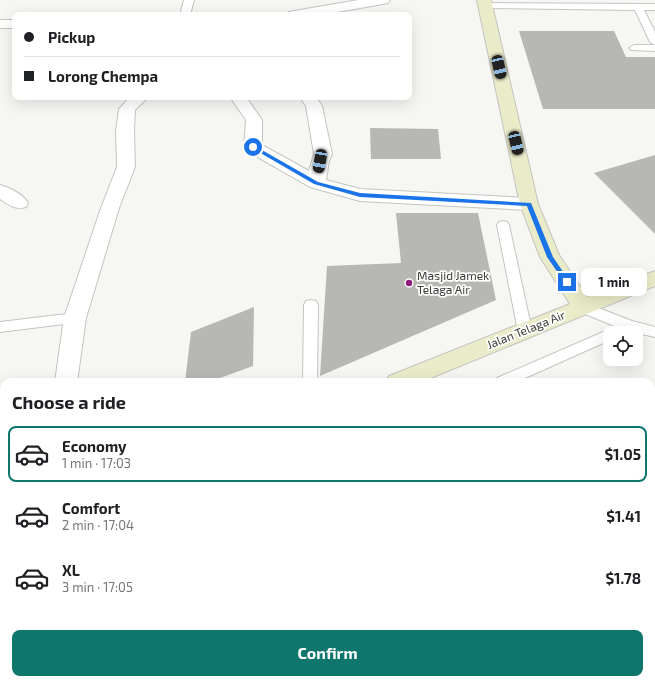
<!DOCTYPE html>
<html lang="en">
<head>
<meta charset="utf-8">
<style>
	:root { --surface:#fff; --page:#f2f2f2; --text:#202124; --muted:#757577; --line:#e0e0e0; --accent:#0f766e }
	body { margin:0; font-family:"Exo 2",sans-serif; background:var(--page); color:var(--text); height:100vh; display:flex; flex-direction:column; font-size:15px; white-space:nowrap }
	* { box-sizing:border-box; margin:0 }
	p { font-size:13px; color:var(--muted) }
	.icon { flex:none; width:22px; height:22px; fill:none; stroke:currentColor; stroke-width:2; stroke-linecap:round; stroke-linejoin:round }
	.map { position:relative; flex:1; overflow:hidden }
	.details { position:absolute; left:0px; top:378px; width:655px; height:306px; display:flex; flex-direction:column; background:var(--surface); border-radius:12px 12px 0 0; box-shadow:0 4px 16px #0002 }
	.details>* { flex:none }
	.hud { position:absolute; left:12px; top:12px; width:400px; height:88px; border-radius:8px; box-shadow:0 4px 16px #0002; display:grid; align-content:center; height:88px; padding:0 12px; background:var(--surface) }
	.buttons { position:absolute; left:603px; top:326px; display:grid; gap:8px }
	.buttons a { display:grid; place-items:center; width:40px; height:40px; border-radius:8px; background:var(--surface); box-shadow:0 4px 16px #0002; font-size:20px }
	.end { position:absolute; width:18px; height:18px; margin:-9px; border:5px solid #1a73e8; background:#fff; box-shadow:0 0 0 2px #fff }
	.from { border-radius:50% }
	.bubble { position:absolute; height:28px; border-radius:8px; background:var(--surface); box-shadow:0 4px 16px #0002; font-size:13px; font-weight:700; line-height:28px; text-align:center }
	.car { position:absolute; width:12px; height:24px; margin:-12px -6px; border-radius:5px; box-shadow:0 0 3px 1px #0007; background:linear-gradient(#222 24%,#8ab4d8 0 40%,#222 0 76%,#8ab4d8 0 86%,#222 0) }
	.hud b { display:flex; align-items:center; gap:14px; height:38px; font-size:15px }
	.hud b+b { border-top:1px solid var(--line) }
	.hud i { width:10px; height:10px; background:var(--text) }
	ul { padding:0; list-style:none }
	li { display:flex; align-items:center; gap:12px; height:56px; margin:0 8px 6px; padding:0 4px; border:2px solid transparent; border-radius:8px }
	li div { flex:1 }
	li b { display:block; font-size:15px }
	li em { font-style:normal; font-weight:700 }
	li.current { border-color:var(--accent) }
	li>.icon { width:36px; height:36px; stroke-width:1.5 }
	h2 { padding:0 12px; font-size:18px; line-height:48px }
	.primary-button { display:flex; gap:8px; margin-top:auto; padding:8px 12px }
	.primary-button a { flex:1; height:46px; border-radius:8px; background:var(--accent); color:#fff; font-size:16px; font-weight:700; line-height:46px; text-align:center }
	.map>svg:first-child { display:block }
	.building { fill:#b7b7b4 }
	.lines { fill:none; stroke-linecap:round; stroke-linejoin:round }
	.lane-casing { stroke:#c4c4c1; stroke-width:2 }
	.street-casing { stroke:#c4c4c1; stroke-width:2 }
	.secondary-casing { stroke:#c4c4c1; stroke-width:2 }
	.lane { fill:#fff; fill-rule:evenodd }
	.street { fill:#fff; fill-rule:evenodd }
	.secondary { fill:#eaebc8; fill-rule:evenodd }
	.route { fill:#1a73e8 }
	.poi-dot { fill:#901d7d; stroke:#fffffe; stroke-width:1.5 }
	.labels { text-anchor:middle; stroke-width:3.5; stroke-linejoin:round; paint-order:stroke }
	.poi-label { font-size:12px; fill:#3c3c3b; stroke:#fffffe; text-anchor:start }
	.street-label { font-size:12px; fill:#3c3c3b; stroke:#fffffe }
</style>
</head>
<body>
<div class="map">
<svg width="655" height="684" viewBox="0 0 655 684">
	<rect width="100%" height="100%" fill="#f6f6f3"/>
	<g class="building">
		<polygon points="519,31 614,31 626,57 655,57 655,109 543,109"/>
		<polygon points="370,128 438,129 441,159 371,159"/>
		<polygon points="655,155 655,234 594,173"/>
		<polygon points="396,213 478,213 496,300 320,376 327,266 401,263"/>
		<polygon points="254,307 253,366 209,382 185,382 191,332"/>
	</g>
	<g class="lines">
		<defs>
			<g id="lane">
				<polygon points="184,0 194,0 190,15 180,15"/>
				<polygon points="486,3 655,4 655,10 644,10 655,32 655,45 650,42 635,10 483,8 481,6"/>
				<polygon points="634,45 655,45 655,51 631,50 629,48"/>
				<polygon points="503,221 507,222 509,225 532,331 530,335 525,336 520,335 518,331 497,225 499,222"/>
				<polygon points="311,300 316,301 318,305 317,382 303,382 304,305 306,301"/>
				<polygon points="583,302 632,321 655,327 655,337 624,330 578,311 576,307 578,303"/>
				<polygon points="75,313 80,314 82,318 80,322 0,332 0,322"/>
				<polygon points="610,329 615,330 616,333 610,333 610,340 516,382 495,382 497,378"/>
				<polygon points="4,587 4,605 0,606 0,588"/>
			</g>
			<g id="street">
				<polygon points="358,0 390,0 388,3 383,4 320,15 287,15 289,12 294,11"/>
				<rect x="0" y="20" width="15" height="8"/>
				<polygon points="130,97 148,97 135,110 134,131 135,167 119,208 86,318 77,382 55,382 64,318 101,208 117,167 116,131 119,109"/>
				<polygon points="230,97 246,97 262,120 262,145 309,171 314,154 306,106 300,97 316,97 322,106 332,154 329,161 326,180 360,189 529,198 536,200 538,204 536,208 529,210 360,201 310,187 247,151 244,147 246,120"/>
				<path d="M0 185C10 188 23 194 28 203L26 207C15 210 9 205 0 199Z"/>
				<polygon points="0,539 4,541 4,567 0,565"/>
				<polygon points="102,680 132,680 133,684 103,684"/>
				<rect x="386" y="680" width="30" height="4"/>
			</g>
			<g id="secondary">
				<polygon points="477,0 491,0 538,204 559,255 587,297 655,271 655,286 421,382 386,382 389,376 570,304 540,257 520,204"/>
				<polygon points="4,526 4,551 0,552 0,527"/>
			</g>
		</defs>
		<use href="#lane" class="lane-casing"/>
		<use href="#street" class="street-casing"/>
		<use href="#secondary" class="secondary-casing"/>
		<use href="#lane" class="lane"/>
		<use href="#street" class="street"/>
		<use href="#secondary" class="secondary"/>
	</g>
	<polygon class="route" points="253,145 318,182 360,193 531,203 553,257 570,282 567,284 565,283 547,257 527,206 360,197 314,184 252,148 251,147"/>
	<circle class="poi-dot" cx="409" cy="283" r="4"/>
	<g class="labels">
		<g class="poi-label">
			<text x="417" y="280">Masjid Jamek<tspan x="417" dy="14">Telaga Air</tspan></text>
		</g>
		<g class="street-label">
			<text transform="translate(526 330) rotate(-22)" y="4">Jalan Telaga Air</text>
		</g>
	</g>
</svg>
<div class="buttons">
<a><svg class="icon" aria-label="locate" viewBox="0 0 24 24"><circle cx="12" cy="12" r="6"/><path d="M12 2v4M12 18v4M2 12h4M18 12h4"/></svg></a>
</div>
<i class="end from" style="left:253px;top:147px"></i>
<i class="end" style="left:567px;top:282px"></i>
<div class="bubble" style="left:581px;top:268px;width:66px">1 min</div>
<i class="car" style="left:499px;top:67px;rotate:167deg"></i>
<i class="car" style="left:516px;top:143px;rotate:167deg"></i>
<i class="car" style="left:320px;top:161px;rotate:190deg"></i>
<div class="hud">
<b><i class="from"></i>Pickup</b>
<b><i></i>Lorong Chempa</b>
</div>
<section class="details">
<h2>Choose a ride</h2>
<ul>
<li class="current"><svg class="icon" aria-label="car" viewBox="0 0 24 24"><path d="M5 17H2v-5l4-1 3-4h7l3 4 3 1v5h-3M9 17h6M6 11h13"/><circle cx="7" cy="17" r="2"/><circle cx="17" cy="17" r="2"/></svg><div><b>Economy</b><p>1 min · 17:03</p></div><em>$1.05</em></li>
<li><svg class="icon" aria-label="car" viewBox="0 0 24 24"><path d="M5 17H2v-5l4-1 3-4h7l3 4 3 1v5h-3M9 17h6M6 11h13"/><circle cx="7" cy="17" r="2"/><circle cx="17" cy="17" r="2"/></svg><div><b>Comfort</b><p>2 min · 17:04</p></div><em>$1.41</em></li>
<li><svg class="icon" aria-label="car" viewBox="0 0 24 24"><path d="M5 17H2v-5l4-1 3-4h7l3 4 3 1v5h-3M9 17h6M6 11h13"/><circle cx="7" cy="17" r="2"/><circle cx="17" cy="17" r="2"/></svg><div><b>XL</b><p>3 min · 17:05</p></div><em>$1.78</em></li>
</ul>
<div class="primary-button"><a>Confirm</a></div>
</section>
</div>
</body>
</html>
